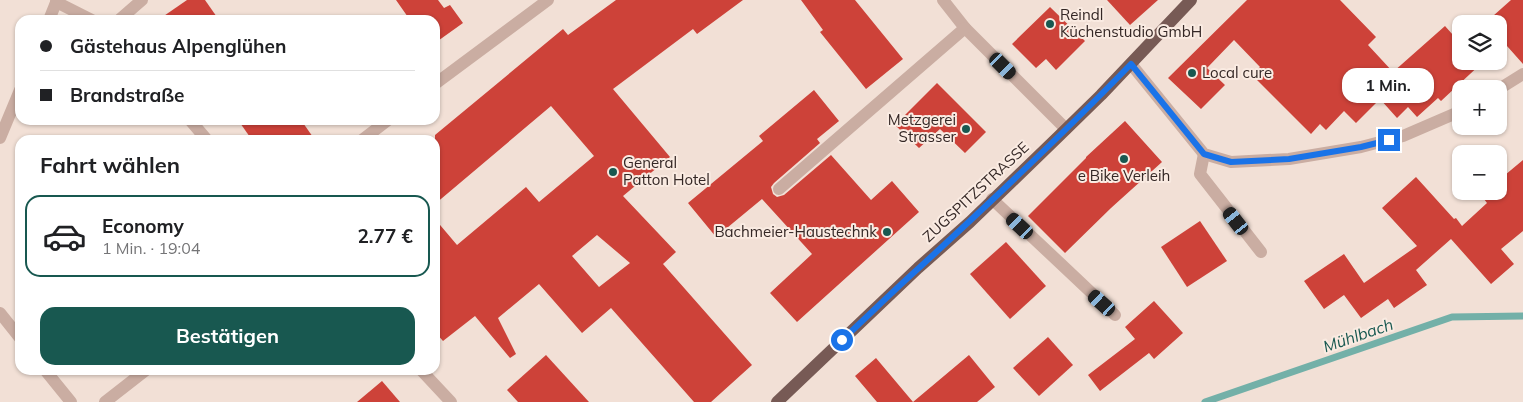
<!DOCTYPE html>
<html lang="de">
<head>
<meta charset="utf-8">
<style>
	:root { --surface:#fff; --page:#f2f2f2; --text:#202124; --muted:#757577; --line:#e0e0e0; --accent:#185850 }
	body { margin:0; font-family:Mulish,sans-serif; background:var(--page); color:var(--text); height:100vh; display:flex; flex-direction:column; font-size:19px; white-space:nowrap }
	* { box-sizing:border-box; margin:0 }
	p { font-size:16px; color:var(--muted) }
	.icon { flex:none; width:28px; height:28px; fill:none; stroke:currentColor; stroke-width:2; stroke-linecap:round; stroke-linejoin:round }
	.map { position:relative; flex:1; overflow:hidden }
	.side { position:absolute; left:15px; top:135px; width:425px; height:240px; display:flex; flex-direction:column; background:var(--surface); border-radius:15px; box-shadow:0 1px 4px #0004 }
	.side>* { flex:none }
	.hud { position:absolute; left:15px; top:15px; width:425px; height:110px; border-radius:15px; box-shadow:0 1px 4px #0004; display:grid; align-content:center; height:110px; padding:0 25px; background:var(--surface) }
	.controls { position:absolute; left:1452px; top:15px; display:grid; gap:10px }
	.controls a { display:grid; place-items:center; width:55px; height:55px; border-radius:10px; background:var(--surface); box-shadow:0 1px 4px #0004; font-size:25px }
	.end { position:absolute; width:22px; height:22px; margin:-11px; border:6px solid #1a73e8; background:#fff; box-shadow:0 0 0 2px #fff }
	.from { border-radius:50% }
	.bubble { position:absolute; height:35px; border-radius:15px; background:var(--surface); box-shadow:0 1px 4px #0004; font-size:16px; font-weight:700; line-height:35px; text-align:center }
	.car { position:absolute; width:15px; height:30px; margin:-15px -8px; border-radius:6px; box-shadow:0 0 4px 1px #0007; background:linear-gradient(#222 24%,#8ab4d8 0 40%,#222 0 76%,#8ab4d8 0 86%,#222 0) }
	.hud b { display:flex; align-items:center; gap:18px; height:48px; font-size:19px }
	.hud b+b { border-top:1px solid var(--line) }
	.hud i { width:12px; height:12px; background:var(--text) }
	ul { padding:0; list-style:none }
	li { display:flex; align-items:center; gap:15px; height:82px; margin:0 10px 8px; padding:0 15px; border:2px solid transparent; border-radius:15px }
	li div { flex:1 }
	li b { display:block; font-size:19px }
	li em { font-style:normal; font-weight:700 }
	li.current { border-color:var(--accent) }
	li>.icon { width:45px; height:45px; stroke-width:1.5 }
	h2 { padding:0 25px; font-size:22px; line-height:60px }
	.button { display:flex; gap:10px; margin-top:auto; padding:10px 25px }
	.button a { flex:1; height:58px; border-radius:15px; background:var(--accent); color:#fff; font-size:20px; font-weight:700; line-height:58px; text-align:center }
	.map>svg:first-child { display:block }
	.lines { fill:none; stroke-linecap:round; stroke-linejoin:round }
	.stream { stroke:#73b0a8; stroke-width:7 }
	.building { fill:#cd4239; fill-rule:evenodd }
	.minor { stroke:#caada2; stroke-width:12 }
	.major { stroke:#775a55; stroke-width:12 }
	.route { stroke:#1a73e8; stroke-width:6 }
	.poi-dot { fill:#185850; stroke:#faebe2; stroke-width:2 }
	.labels { text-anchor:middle; stroke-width:4; stroke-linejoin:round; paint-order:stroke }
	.poi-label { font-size:15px; fill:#342725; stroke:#faebe2; text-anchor:start }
	.street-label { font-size:15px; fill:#342725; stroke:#faebe2 }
	.water-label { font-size:16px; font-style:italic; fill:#185850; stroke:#faebe2 }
</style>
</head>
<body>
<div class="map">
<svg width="1523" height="402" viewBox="0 0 1523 402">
	<rect width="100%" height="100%" fill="#f2e0d6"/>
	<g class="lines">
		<polyline class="stream" points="1205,402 1452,317 1523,316"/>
	</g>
	<g class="building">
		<polygon points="187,0 205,0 219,20 158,20"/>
		<polygon points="396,0 438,0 444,8 450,5 463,23 435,43 435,20 410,20"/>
		<path d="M616 0H743L697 34 693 29 613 89 670 157 623 196 676 252 663 264 752 365 711 402H694L611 308 582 333 539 284 498 318 516 354 510 358 475 316 443 341 435 332V219L457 245 526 187 539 202 594 156 551 106 435 204V135L563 29 568 35ZM597 235 630 263 599 287 572 256Z"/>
		<polygon points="801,0 855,0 903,59 866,89 820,32 823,30"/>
		<polygon points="1107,0 1158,0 1130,25"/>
		<polygon points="1247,0 1340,0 1376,37 1368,45 1393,72 1445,26 1461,44 1461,61 1484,61 1441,101 1438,98 1417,117 1408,107 1397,118 1380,99 1356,123 1344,111 1326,130 1320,124 1311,134 1252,75 1260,67 1234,40 1207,68 1225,85 1201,109 1168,78"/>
		<polygon points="1511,0 1523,0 1523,64 1499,37 1499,24 1484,24"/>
		<polygon points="1050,7 1085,41 1056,70 1046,59 1036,68 1012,44"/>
		<polygon points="937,83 986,132 965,153 940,129 919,148 895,125"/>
		<polygon points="814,90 839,121 817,139 820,143 774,183 771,187 773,194 777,197 784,195 831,155 871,200 892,181 919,212 797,322 770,293 812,254 762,199 716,237 688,203 763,141 759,136"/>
		<polygon points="238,120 301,120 315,140 252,140"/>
		<polygon points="1125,121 1162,162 1111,208 1065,253 1028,216 1086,158 1086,157"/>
		<polygon points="1523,160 1523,231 1501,249 1514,264 1491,284 1451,239 1416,270 1427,285 1394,308 1388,299 1361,318 1344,295 1324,309 1304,281 1344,254 1364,283 1417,246 1382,208 1416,177 1454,219 1456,218 1462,226 1487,203 1478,191 1499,191 1499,180"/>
		<polygon points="1200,221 1227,261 1187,287 1161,247"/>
		<polygon points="1006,242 1046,286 1010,319 970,274"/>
		<polygon points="1154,301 1183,333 1154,359 1149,353 1100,391 1088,375 1135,339 1125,327"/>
		<polygon points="1048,337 1073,365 1039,396 1013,368"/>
		<polygon points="546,355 589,402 518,402 507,390"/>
		<polygon points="969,355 995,387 977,402 877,402 855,376 876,358 913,402"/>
		<polygon points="382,381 400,402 357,402"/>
	</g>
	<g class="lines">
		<g class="minor">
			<polyline points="943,0 965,28 1066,129"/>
			<polyline points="56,2 92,20"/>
			<polyline points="49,20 57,0"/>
			<polyline points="119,20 142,0"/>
			<polyline points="1131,64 1204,154 1231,162 1289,159 1361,147 1403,136 1461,111"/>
			<polyline points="435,84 548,0"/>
			<polyline points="1499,89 1523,74"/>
			<polyline points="190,120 207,140"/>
			<polyline points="0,138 20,90"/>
			<polyline points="362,140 388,120"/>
			<polyline points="1204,154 1200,174 1261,252"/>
			<polyline points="779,189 965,28"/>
			<polyline points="992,199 1115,315"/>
			<polyline points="0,313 20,338"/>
			<polyline points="45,370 71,402"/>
			<polyline points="421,370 451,402"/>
			<polyline points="105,402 146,370"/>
		</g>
		<polyline class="major" points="777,402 918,268 970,222 1059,136 1101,95 1191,0"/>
	</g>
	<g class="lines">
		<path class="route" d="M842 340C868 316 893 291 920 267 992 201 1063 134 1131 64L1204 154 1231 162 1289 159 1361 147 1389 140"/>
	</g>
	<g class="poi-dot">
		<circle cx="1050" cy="24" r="5"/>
		<circle cx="1192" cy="73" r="5"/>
		<circle cx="966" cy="129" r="5"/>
		<circle cx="1124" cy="159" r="5"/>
		<circle cx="613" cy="172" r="5"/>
		<circle cx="887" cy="232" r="5"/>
	</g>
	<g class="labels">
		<g class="poi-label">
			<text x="1060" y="20">Reindl<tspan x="1060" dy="17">Küchenstudio GmbH</tspan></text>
			<text x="1202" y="78">Local cure</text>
			<text x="956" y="125" text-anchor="end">Metzgerei<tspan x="956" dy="17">Strasser</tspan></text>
			<text x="623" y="168">General<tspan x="623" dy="17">Patton Hotel</tspan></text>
			<text x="1124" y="181" text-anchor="middle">e Bike Verleih</text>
			<text x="877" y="237" text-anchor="end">Bachmeier-Haustechnk</text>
		</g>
		<g class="street-label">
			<text transform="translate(976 192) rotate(-43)" y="5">ZUGSPITZSTRASSE</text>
		</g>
		<g class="water-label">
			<text transform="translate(1358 335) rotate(-19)" y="6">Mühlbach</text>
		</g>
	</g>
</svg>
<div class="controls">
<a><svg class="icon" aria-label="layers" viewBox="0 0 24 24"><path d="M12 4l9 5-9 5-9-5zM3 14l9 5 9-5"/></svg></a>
<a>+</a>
<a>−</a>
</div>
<i class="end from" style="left:842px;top:340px"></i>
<i class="end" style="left:1389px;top:140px"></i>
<div class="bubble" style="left:1342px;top:68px;width:92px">1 Min.</div>
<i class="car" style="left:1003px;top:66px;rotate:135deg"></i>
<i class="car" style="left:1236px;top:221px;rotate:322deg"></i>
<i class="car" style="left:1020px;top:226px;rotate:313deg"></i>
<i class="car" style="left:1102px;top:303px;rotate:312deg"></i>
<div class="hud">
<b><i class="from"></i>Gästehaus Alpenglühen</b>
<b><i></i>Brandstraße</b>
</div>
<section class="side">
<h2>Fahrt wählen</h2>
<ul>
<li class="current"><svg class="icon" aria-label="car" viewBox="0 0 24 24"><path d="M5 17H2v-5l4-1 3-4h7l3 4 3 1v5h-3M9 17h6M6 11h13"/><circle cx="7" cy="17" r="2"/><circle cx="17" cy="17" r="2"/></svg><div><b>Economy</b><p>1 Min. · 19:04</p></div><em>2.77 €</em></li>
</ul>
<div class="button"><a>Bestätigen</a></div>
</section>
</div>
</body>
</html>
